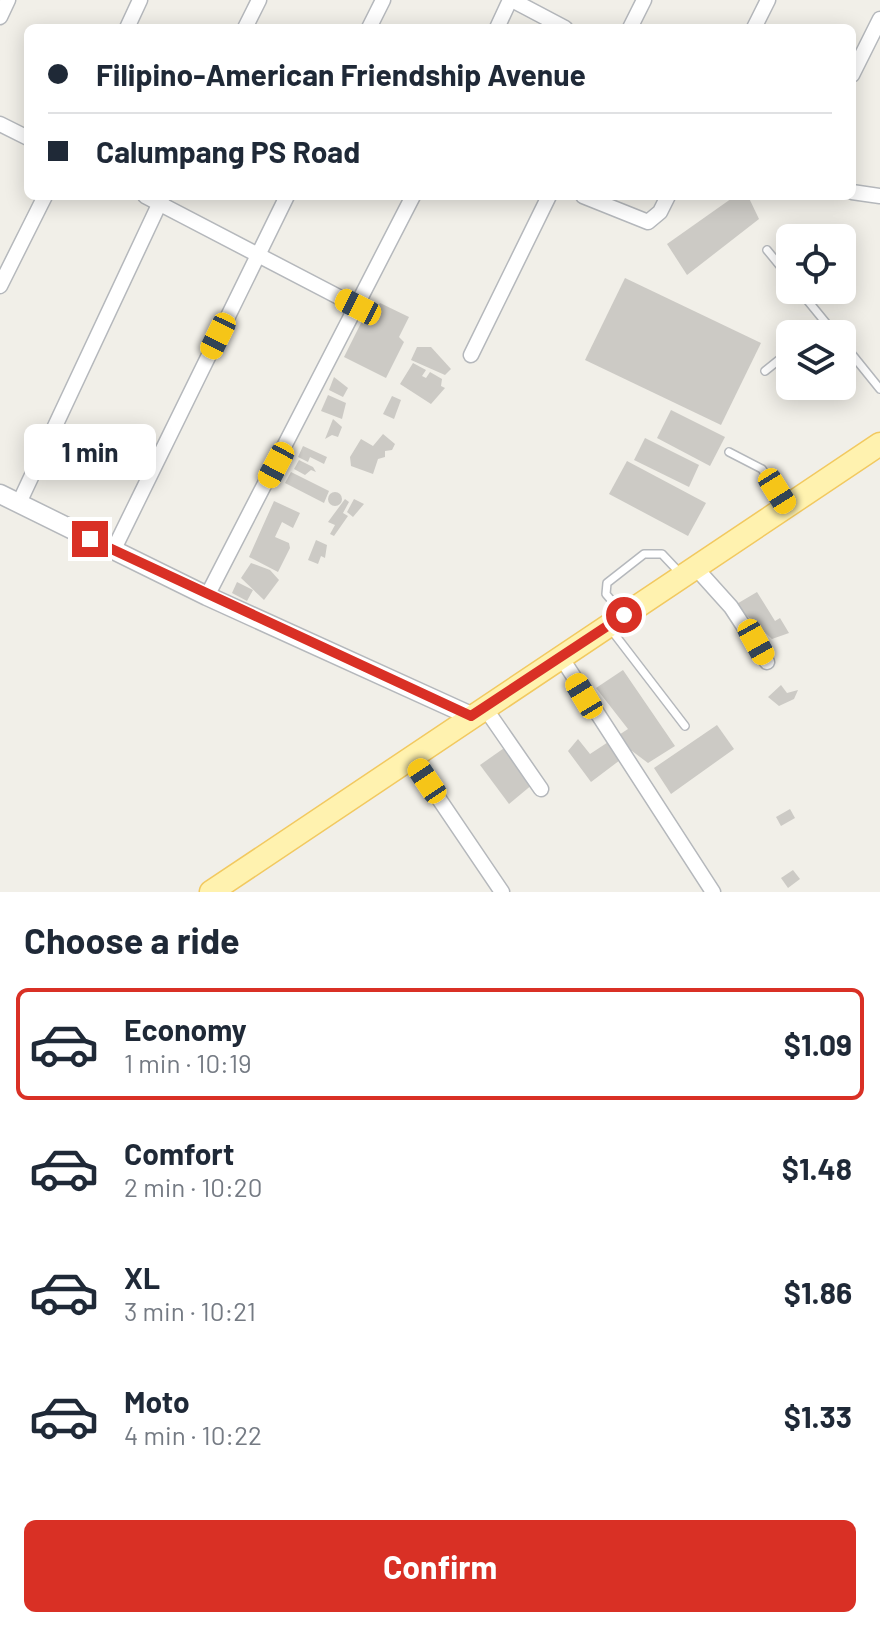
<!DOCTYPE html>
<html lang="en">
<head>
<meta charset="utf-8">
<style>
	:root { --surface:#fff; --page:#f6f6f7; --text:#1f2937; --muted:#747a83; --line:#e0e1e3; --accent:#d93025 }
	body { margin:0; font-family:Barlow,sans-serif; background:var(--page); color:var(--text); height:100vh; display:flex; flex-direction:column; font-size:30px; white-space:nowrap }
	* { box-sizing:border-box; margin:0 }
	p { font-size:26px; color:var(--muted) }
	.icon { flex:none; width:44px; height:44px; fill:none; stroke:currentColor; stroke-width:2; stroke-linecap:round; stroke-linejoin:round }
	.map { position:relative; height:892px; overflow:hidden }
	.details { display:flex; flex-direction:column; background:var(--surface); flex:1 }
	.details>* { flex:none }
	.hud { position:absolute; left:24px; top:24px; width:832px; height:176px; border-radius:12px; box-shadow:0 4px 20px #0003; display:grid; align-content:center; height:176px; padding:0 24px; background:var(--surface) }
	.controls { position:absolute; left:776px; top:224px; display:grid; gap:16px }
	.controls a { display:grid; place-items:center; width:80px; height:80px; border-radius:12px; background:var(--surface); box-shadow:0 4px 20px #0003; font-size:40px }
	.end { position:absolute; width:36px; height:36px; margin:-18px; border:10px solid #d93025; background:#fff; box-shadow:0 0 0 4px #fff }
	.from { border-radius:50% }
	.bubble { position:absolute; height:56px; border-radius:12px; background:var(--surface); box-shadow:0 4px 20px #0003; font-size:26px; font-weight:700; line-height:56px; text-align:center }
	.car { position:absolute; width:24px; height:48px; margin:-24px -12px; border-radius:10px; box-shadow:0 0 6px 2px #0007; background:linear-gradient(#f5c518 24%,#345 0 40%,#f5c518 0 76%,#345 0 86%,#f5c518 0) }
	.hud b { display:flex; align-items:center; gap:28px; height:76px; font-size:30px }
	.hud b+b { border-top:2px solid var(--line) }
	.hud i { width:20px; height:20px; background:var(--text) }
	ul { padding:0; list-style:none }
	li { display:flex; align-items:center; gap:24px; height:112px; margin:0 16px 12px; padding:0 8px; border:4px solid transparent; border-radius:12px }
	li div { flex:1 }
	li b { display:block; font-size:30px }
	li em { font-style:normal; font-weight:700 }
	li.current { border-color:var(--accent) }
	li>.icon { width:72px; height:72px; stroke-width:1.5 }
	h2 { padding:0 24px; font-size:36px; line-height:96px }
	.button { display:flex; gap:16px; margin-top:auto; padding:16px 24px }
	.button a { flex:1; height:92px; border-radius:12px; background:var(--accent); color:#fff; font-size:32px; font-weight:700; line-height:92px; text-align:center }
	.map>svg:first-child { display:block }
	.building { fill:#cccac5 }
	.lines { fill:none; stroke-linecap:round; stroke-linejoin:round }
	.service-casing { stroke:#b5b8bc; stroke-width:10 }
	.minor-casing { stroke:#b5b8bc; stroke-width:17 }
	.tertiary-casing { stroke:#b5b8bc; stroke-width:21 }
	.primary-casing { stroke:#f2c960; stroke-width:25 }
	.service { stroke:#fff; stroke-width:7 }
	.minor { stroke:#fff; stroke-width:14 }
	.tertiary { stroke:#fff; stroke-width:18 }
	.primary { stroke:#fff2af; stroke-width:22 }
	.route { stroke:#d93025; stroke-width:10 }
</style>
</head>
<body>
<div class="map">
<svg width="880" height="892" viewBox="0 0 880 892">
	<rect width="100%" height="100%" fill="#f1efe8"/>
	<g class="building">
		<polygon points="735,196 748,196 759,219 687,275 667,244"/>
		<polygon points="625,278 761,343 721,425 585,360"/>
		<polygon points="380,303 409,317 399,337 404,342 386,378 344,357 369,307 376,310"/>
		<polygon points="417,347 431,347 451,369 445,375 411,360"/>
		<polygon points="413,363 426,370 422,376 426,378 430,372 442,379 441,386 445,388 431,404 400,384"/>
		<polygon points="334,377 348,388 343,397 329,390"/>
		<polygon points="328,395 346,403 342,419 321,411"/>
		<polygon points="392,396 401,400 394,419 383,414"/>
		<polygon points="671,410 725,437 710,466 657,438"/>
		<polygon points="333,419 342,427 338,437 332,435 325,439"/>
		<polygon points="383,434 395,444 392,450 385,451 385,457 378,459 373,474 351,466 350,457 361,439 373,446"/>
		<polygon points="645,438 699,465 689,487 634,460"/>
		<polygon points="303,446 327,457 324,464 310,457 308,462 298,457"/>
		<polygon points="299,460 313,467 316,472 311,470 305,475 294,469"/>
		<polygon points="627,461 706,503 688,536 609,494"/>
		<polygon points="291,472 329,491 324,503 285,483"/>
		<circle cx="335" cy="499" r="7"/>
		<polygon points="345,499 349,502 343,513 348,516 334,536 330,534 335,525 328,522"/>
		<polygon points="354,499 364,504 353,517 347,512"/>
		<polygon points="274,501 300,513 293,528 282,522 275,537 289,543 290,548 278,572 249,557"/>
		<polygon points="316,540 327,545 325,558 321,556 318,564 308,560"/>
		<polygon points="251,563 270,570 279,580 264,600 241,578"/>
		<polygon points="237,582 253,590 247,601 232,593"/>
		<polygon points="757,592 775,621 780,618 789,633 772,639 735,605"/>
		<polygon points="623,670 675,746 648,763 632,751 591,782 568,751 578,739 590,754 628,729 596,688"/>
		<polygon points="781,685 787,693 798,690 794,699 779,706 768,697"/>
		<polygon points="717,725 734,749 671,794 654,768"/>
		<polygon points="507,746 533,784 509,804 480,765"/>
		<polygon points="790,809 795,818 781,826 776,817"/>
		<polygon points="793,870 800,879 788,888 781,878"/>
	</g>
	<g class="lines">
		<defs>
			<g id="service">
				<polyline points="767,250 790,278"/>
				<polyline points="799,290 835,334"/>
				<polyline points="811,334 825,323"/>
				<polyline points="842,342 880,389"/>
				<polyline points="765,371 790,351"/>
				<polyline points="729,452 762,469 785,504"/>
				<polyline points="622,613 606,594 607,583 644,554 662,554 679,572"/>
				<polyline points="609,627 685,726"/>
			</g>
			<g id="minor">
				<polyline points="512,0 565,28"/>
				<polyline points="0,17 8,0"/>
				<polyline points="127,28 140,0"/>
				<polyline points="245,28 259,0"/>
				<polyline points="369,28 383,0"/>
				<polyline points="497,28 510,0"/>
				<polyline points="630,28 644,0"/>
				<polyline points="754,28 768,0"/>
				<polyline points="852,75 880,19"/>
				<polyline points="0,124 28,138"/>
				<polyline points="852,192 880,196"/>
				<polyline points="145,196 358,307"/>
				<polyline points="583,196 648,222 660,212 668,196"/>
				<polyline points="0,286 45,196"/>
				<polyline points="471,355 549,196"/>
				<polyline points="19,503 163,196"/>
				<polyline points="113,551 287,196"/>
				<polyline points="695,567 731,607 767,662"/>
				<polyline points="207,596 413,196"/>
				<polyline points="561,657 713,892"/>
				<polyline points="485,708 541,789"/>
				<polyline points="412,759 502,892"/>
			</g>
			<polyline id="tertiary" points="0,494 207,596 471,716"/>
			<polyline id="primary" points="211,892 880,444"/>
		</defs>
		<use href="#service" class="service-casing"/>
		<use href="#minor" class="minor-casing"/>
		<use href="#tertiary" class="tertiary-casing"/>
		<use href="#primary" class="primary-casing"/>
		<use href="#service" class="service"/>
		<use href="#minor" class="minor"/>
		<use href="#tertiary" class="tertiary"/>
		<use href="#primary" class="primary"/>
	</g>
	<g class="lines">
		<polyline class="route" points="90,539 471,716 624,615"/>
	</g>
</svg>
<div class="controls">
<a><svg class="icon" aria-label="locate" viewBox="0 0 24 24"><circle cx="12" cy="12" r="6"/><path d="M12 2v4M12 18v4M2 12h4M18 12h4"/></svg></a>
<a><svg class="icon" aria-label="layers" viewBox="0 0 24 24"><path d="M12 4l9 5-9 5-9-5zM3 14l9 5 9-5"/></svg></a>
</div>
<i class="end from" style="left:624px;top:615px"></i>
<i class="end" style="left:90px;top:539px"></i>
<div class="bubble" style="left:24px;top:424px;width:132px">1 min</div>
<i class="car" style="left:358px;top:307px;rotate:297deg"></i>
<i class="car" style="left:218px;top:336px;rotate:206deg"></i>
<i class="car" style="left:276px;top:465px;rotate:208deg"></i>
<i class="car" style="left:777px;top:491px;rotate:148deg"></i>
<i class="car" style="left:756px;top:642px;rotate:151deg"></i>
<i class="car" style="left:584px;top:696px;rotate:329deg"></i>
<i class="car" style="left:427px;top:781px;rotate:326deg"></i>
<div class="hud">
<b><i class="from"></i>Filipino-American Friendship Avenue</b>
<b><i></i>Calumpang PS Road</b>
</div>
</div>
<section class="details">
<h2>Choose a ride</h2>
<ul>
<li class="current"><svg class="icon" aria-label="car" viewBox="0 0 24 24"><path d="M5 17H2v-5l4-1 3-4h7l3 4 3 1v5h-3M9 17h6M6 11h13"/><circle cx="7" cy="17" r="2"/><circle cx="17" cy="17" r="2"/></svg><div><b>Economy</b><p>1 min · 10:19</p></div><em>$1.09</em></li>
<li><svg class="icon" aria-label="car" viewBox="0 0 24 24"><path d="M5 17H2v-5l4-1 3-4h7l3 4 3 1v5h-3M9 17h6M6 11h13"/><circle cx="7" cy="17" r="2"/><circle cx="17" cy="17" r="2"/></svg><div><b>Comfort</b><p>2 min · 10:20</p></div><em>$1.48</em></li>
<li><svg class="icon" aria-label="car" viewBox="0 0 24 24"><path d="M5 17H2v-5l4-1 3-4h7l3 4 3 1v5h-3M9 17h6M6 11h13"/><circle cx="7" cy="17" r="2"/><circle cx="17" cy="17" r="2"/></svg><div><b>XL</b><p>3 min · 10:21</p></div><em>$1.86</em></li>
<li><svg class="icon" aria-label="car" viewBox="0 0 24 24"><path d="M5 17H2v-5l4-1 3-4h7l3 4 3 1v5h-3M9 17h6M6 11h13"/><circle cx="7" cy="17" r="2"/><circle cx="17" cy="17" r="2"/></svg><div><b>Moto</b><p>4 min · 10:22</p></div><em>$1.33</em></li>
</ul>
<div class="button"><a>Confirm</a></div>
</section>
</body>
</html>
